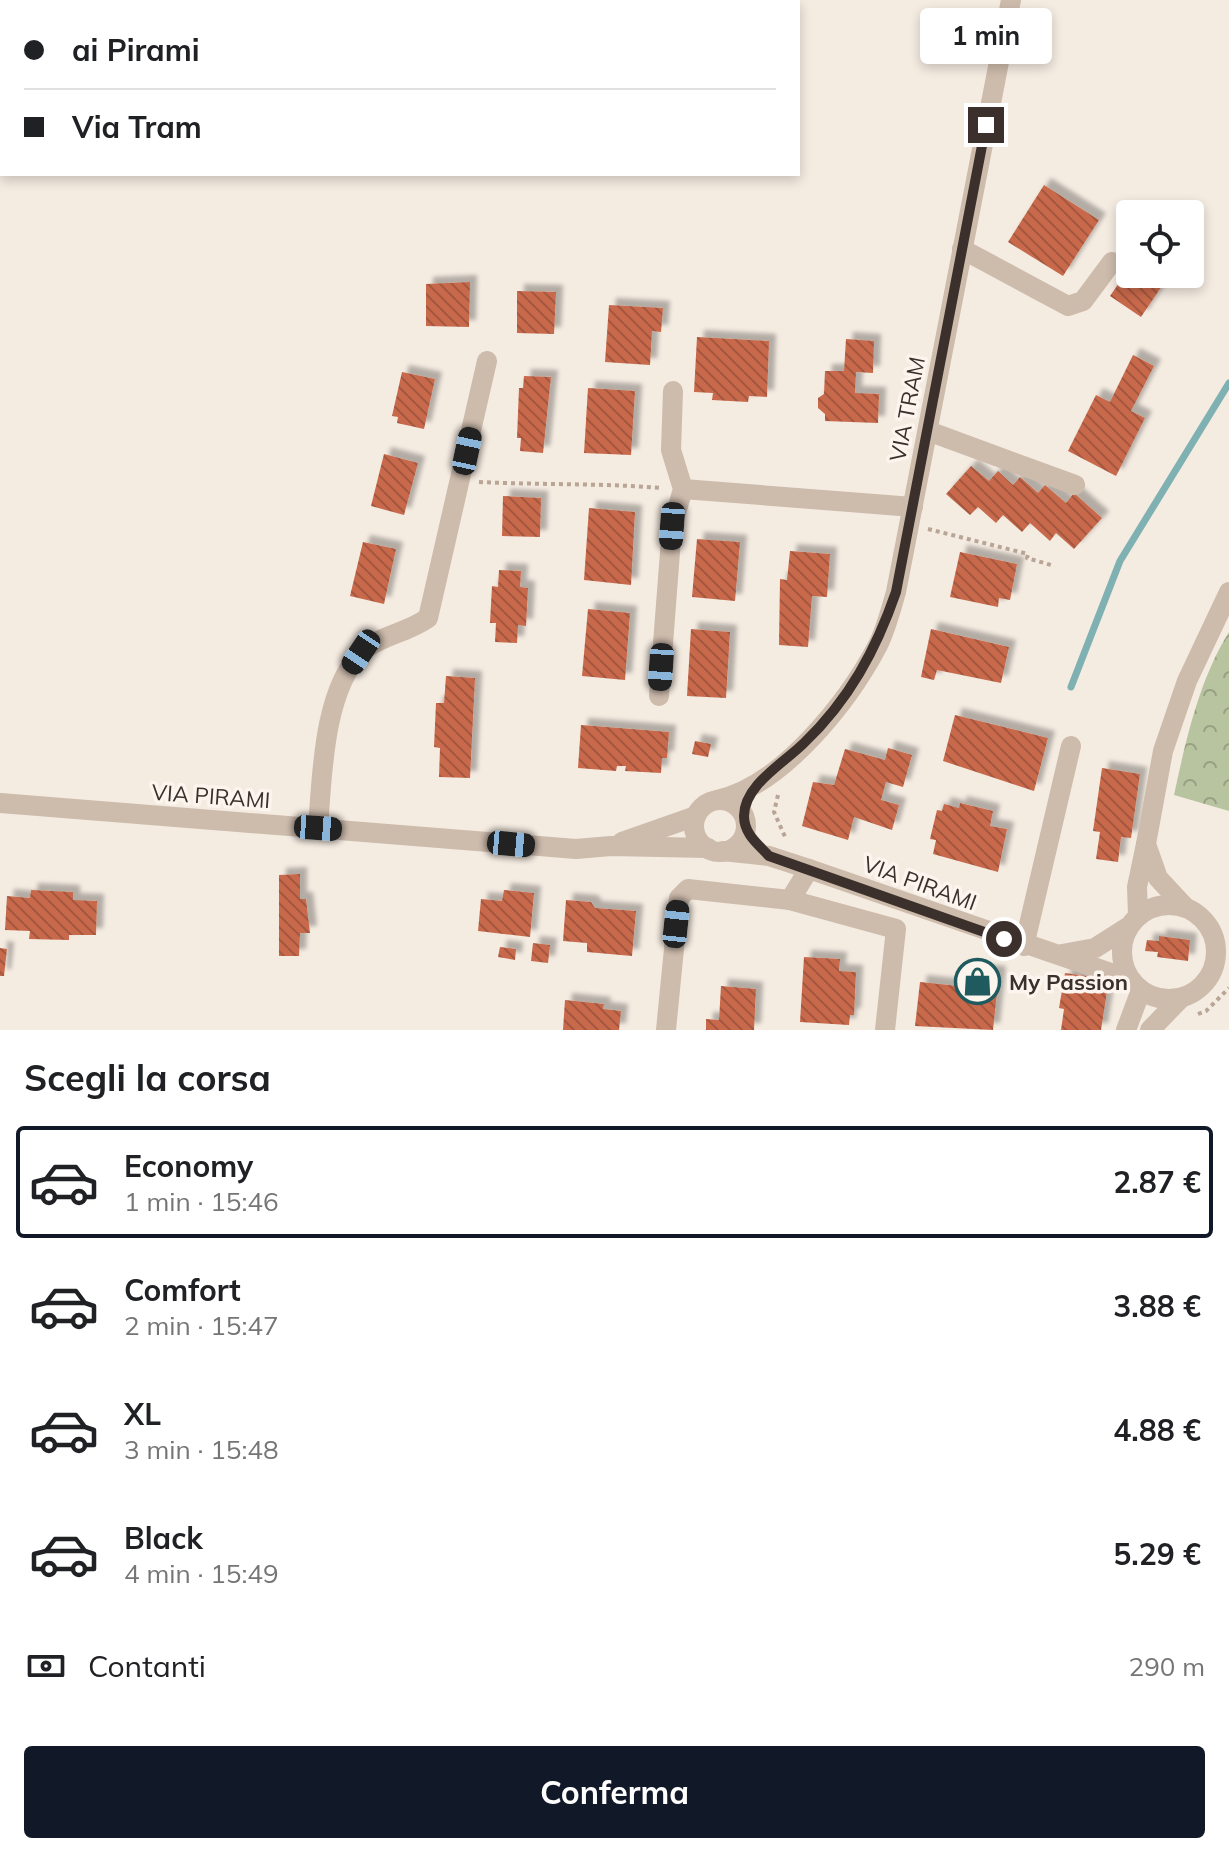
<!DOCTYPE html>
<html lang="it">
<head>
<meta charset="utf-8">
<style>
	:root { --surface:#fff; --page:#f6f6f6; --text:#202124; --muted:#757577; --line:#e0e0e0; --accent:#111827 }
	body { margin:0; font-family:Mulish,sans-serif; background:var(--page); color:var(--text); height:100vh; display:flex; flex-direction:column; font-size:30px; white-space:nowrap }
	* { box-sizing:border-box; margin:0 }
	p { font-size:26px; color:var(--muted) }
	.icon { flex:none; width:44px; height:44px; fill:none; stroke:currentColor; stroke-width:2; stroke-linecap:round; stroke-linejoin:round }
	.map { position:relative; height:1030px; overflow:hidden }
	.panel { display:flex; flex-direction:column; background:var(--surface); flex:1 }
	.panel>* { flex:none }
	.banner { position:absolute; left:0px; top:0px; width:800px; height:176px; box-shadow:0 4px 12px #0003; display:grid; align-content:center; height:176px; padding:0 24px; background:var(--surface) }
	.controls { position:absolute; left:1116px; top:200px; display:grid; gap:16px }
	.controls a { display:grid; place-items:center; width:88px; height:88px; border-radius:8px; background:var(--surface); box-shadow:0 4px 12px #0003; font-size:40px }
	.end { position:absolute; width:36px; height:36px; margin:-18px; border:10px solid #3b302b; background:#fff; box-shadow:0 0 0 4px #fff }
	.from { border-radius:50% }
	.bubble { position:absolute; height:56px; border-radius:8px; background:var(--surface); box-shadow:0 4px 12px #0003; font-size:26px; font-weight:700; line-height:56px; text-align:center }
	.car { position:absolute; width:24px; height:48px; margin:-24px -12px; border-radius:10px; box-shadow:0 0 6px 2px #0007; background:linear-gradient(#222 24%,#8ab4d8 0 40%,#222 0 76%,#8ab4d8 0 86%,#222 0) }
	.banner b { display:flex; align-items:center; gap:28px; height:76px; font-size:30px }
	.banner b+b { border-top:2px solid var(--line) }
	.banner i { width:20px; height:20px; background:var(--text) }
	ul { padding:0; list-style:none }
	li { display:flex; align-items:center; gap:24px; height:112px; margin:0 16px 12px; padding:0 8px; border:4px solid transparent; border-radius:8px }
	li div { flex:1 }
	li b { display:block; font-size:30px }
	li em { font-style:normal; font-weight:700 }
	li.active { border-color:var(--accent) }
	li>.icon { width:72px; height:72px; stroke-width:1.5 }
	h2 { padding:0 24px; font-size:36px; line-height:96px }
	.pay { display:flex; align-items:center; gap:20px; height:88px; padding:0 24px; font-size:30px }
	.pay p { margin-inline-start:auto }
	.primary-button { display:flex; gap:16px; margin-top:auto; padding:16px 24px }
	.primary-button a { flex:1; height:92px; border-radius:8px; background:var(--accent); color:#fff; font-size:32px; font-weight:700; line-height:92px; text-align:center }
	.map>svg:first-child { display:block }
	.forest { fill:url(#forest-crowns) }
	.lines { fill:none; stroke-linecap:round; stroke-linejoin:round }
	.stream { stroke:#7fb0b2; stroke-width:7 }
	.building { fill:url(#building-back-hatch); filter:url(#shadow) }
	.path { stroke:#b9a596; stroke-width:4; stroke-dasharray:4 4; stroke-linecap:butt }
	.minor { stroke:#cdbbac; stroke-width:20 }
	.route { stroke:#3b302b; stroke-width:10 }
	.labels { text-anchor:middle; stroke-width:7; stroke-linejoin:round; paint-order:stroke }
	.street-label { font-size:22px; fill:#3b302b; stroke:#fbf5ee }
	.poi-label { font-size:22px; font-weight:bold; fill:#3b302b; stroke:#fbf5ee; text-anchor:start }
</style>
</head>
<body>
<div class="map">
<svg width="1229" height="1030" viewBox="0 0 1229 1030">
	<defs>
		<pattern id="forest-crowns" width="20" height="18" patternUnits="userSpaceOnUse" patternTransform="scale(2)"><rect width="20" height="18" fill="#b8c4a0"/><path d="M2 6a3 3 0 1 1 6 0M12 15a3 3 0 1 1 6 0" fill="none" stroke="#97a083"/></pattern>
		<pattern id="building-back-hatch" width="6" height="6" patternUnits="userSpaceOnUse" patternTransform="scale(2)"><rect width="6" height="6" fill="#c8694b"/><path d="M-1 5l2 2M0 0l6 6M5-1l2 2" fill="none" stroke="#a4573f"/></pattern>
		<filter id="shadow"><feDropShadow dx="7" dy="-7" stdDeviation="2" flood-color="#0004"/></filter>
	</defs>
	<rect width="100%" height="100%" fill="#f4ebe1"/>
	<path class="forest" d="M1229 632V811L1174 795C1186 740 1199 680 1229 632Z"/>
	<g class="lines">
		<polyline class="stream" points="1071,687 1120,561 1229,383"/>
	</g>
	<g class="building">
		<polygon points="1044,185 1099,220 1063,276 1008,242"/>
		<polygon points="1130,267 1130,274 1170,274 1141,317 1110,296"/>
		<polygon points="470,282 469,327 426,326 426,284"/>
		<polygon points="517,291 556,292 554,334 517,333"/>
		<polygon points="609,305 663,308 661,332 652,331 650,365 605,362"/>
		<polygon points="697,337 769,341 767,397 749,396 748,402 712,400 713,393 694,392"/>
		<polygon points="846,339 874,341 873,373 856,372 855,393 879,394 878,423 825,421 825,414 818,408 818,398 824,394 825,371 844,371"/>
		<polygon points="1133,355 1154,366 1131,411 1145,418 1116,476 1068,451 1096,395 1110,402"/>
		<polygon points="402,372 435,379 424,429 397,423 398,417 392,416"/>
		<polygon points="524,376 551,377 543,453 520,451 521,438 517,438 519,388 523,388"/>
		<polygon points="588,388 635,391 631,455 584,453"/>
		<polygon points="384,454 418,463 404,515 371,506"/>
		<polygon points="971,466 989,481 998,471 1013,485 1020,477 1038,493 1045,485 1066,503 1074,493 1102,518 1074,549 1056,533 1050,541 1030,523 1022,532 1003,515 996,523 978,507 970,515 946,494"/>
		<polygon points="503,496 541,498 540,537 502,536"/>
		<polygon points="589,508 635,512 631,585 584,580"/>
		<polygon points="697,539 740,542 735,601 692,597"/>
		<polygon points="363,542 396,549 384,604 350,596"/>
		<polygon points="790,551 830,554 827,597 812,596 808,647 779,645 780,579 787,580"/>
		<polygon points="960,552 1017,564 1010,600 999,598 998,607 950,597"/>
		<polygon points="499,570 521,571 520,587 528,588 526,626 518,625 517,643 495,642 496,623 490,623 492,586 498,587"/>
		<polygon points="588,609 630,613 625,680 582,676"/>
		<polygon points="691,629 730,632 726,698 687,696"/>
		<polygon points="931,629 1009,647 1001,683 937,670 934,680 921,677"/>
		<polygon points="446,676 475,678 470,778 439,777 440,748 434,747 436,703 444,703"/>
		<polygon points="955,715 1048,738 1034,791 943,761"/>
		<polygon points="581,725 669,732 667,758 662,758 661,773 625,771 626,766 617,766 616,771 578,768"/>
		<polygon points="695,741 711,744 708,757 692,754"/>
		<polygon points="888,748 912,755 903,787 886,782 881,800 899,805 892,830 854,817 848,840 802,826 813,782 834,785 845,749 885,760"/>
		<polygon points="1102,768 1140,774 1131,838 1121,837 1118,862 1096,859 1100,832 1093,831"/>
		<polygon points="960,803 993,811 990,826 1007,829 998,872 933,854 936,840 930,839 937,810 942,811 944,804 959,808"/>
		<polygon points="300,874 300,899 306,899 310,933 300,933 299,956 279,956 279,875"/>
		<polygon points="31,890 73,892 73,900 97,901 96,935 69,935 69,940 29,939 30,931 5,930 7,896 30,898"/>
		<polygon points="504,890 534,893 530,937 478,931 481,899 502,901"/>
		<polygon points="566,900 591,902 595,908 636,911 632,956 587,952 587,943 563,941"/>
		<polygon points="1159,936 1190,940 1188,961 1157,957 1158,952 1145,951 1147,940 1159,941"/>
		<polygon points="533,943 550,945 548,963 531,961"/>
		<polygon points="500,947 516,949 515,960 498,957"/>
		<polygon points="0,948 7,949 4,976 0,976"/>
		<polygon points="804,957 840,959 839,971 856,972 854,1015 850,1015 849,1025 800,1022"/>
		<polygon points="960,969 999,973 993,1030 915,1026 920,982 958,986"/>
		<polygon points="1065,973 1109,979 1101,1030 1061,1030 1064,1009 1059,1008"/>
		<polygon points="721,986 756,989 754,1030 706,1030 706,1019 719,1020"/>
		<polygon points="565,1000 604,1004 603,1009 621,1011 619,1030 563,1030"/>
	</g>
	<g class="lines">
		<g class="path">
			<path d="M479 482C540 485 601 483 662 488"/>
			<polyline points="928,529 1028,554 1027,558 1051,565"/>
			<polyline points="778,795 774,812 786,839"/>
			<polyline points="1198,1014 1206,1011 1229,988"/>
		</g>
		<g class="minor">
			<polyline points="962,249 1068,306 1083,301 1112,262"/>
			<polyline points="928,431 1075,485"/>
			<polyline points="683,489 913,507"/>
			<polyline points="659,696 672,526 683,489 671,450 673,391"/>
			<path d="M717 800C782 786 848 702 878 645 886 629 891 609 896 592L1011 0"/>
			<circle cx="720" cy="826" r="26"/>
			<polyline points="0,803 576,849 611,846 708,848"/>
			<path d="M318 828C322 777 323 689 363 651 379 636 407 633 428 618L487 361"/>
			<polyline points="622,842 696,816"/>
			<polyline points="1146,844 1163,751 1187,681 1229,592"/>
			<polyline points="723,851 769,856 809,869 1131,980"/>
			<polyline points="790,900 896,929 885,1030"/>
			<circle cx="1169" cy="952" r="47"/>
			<polyline points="1138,915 1137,887 1146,844 1158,878 1185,907"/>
			<polyline points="1024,946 1071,746"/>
			<polyline points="1062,954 1095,948 1128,927"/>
			<polyline points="666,1030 679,898 688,889 790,900 809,869"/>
			<polyline points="1126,1030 1141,990"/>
			<polyline points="1150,1030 1181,998"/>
		</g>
	</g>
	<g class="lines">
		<path class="route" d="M986 125 896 592C876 650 849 700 804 743 784 763 744 785 744 816 744 834 758 844 769 856L1004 939"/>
	</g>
	<defs>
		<symbol id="shop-ring" viewBox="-11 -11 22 22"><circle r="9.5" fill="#fbf5ee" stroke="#1f5a5e" stroke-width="1.5"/><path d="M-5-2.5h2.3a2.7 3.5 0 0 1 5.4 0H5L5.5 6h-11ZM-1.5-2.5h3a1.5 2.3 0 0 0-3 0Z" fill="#1f5a5e"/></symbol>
	</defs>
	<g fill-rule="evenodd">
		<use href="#shop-ring" x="952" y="956" width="51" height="51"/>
	</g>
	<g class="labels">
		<g class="street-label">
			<text transform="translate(907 409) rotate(-79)" y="8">VIA TRAM</text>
			<text transform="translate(211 796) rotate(4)" y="8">VIA PIRAMI</text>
			<text transform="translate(920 883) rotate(20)" y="8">VIA PIRAMI</text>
		</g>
		<g class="poi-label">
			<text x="1009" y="990">My Passion</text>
		</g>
	</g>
</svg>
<div class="controls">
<a><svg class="icon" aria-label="locate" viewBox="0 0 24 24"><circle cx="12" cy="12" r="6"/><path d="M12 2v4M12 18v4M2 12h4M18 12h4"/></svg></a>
</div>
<i class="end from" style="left:1004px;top:939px"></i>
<i class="end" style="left:986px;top:125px"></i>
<div class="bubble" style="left:920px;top:8px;width:132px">1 min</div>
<i class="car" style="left:467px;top:451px;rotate:12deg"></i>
<i class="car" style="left:672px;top:526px;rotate:184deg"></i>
<i class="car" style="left:361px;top:652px;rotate:214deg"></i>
<i class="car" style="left:661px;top:667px;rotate:184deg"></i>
<i class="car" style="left:318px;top:828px;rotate:94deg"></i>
<i class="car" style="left:511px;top:844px;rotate:95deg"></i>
<i class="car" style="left:676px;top:924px;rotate:6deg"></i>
<div class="banner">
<b><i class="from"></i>ai Pirami</b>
<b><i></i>Via Tram</b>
</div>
</div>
<section class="panel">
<h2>Scegli la corsa</h2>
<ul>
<li class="active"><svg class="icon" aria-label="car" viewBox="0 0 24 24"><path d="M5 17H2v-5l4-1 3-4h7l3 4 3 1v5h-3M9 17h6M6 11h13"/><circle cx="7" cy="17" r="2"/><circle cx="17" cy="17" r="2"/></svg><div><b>Economy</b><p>1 min · 15:46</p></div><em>2.87 €</em></li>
<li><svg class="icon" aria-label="car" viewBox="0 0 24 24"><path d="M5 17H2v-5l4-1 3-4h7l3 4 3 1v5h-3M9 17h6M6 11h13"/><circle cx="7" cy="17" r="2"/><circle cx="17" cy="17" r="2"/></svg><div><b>Comfort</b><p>2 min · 15:47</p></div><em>3.88 €</em></li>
<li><svg class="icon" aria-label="car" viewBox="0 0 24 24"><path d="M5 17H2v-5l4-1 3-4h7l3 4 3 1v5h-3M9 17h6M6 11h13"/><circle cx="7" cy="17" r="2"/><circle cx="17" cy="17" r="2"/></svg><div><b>XL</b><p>3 min · 15:48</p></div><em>4.88 €</em></li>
<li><svg class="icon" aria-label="car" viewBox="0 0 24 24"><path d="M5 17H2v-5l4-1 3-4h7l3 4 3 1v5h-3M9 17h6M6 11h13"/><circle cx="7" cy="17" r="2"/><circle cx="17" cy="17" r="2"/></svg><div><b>Black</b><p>4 min · 15:49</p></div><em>5.29 €</em></li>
</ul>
<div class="pay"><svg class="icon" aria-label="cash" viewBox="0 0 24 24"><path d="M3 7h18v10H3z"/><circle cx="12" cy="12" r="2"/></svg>Contanti<p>290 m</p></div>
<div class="primary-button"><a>Conferma</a></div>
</section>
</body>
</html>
